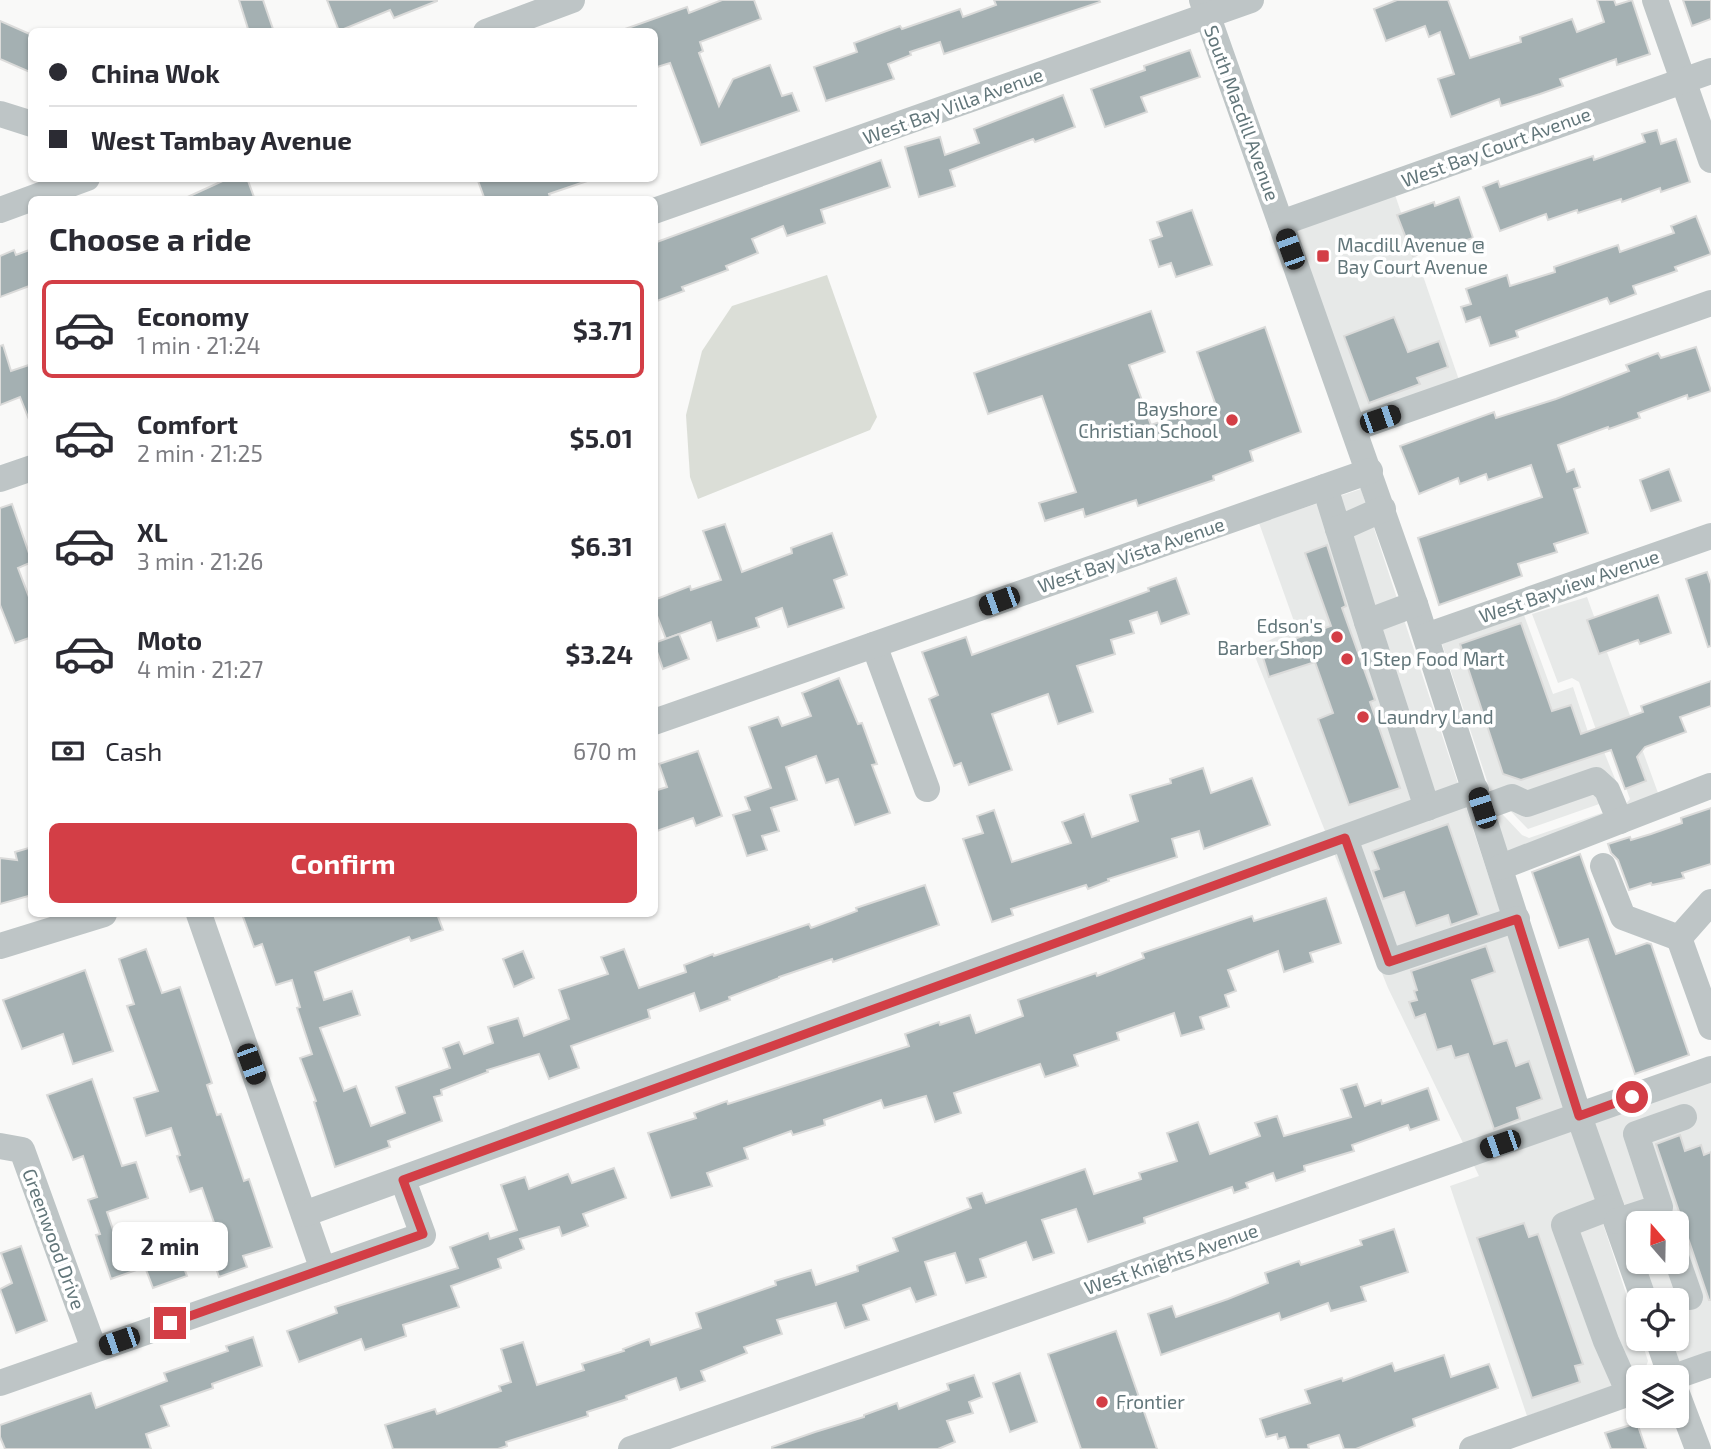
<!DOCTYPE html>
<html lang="en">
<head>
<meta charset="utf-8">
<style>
	:root { --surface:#fff; --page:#f7f7f7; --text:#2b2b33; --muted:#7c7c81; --line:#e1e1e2; --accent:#d33e46 }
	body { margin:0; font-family:"Exo 2",sans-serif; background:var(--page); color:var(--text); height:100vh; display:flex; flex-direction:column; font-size:26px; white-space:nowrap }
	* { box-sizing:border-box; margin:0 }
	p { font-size:23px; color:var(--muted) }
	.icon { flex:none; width:38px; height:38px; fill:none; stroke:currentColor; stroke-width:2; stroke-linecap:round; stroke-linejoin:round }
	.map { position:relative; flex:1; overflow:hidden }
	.panel { position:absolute; left:28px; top:196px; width:630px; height:721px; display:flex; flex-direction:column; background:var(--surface); border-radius:10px; box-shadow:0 2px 5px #0004 }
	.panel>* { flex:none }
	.top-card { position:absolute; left:28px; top:28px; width:630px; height:154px; border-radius:10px; box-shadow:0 2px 5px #0004; display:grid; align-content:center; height:154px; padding:0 21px; background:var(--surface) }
	.needle { width:46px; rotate:340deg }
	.controls { position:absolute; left:1626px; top:1211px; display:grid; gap:14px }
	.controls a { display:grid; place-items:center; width:63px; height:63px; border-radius:10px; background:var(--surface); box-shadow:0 2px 5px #0004; font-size:35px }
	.end { position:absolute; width:32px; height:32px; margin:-16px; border:9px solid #d33e46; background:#fff; box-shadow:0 0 0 4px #fff }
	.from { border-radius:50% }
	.bubble { position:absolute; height:49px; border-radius:10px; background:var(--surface); box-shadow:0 2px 5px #0004; font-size:23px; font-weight:700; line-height:49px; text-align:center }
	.car { position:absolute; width:21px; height:42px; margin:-21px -10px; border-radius:9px; box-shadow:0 0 5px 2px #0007; background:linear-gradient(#222 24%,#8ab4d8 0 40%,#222 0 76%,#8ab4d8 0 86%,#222 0) }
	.top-card b { display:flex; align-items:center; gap:24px; height:66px; font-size:26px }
	.top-card b+b { border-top:2px solid var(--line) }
	.top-card i { width:18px; height:18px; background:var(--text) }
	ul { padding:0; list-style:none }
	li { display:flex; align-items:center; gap:21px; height:98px; margin:0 14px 10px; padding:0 7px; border:4px solid transparent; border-radius:10px }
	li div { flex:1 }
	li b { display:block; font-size:26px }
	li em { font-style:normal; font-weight:700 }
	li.current { border-color:var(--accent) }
	li>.icon { width:63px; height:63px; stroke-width:1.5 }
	h2 { padding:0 21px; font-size:32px; line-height:84px }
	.pay { display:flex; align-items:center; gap:18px; height:77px; padding:0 21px; font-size:26px }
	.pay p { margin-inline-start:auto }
	.action { display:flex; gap:14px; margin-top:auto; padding:14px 21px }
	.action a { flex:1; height:80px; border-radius:10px; background:var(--accent); color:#fff; font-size:28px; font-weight:700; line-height:80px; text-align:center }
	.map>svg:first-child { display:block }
	.built { fill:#e7e9e8 }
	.green { fill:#dbded7 }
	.building { fill:#a4b0b2; stroke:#dbdbda; stroke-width:2 }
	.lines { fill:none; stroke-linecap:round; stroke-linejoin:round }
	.minor { stroke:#bec5c6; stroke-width:26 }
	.route { stroke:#d33e46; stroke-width:9 }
	.poi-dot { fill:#d33e46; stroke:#fff; stroke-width:2.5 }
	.labels { text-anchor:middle; stroke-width:7; stroke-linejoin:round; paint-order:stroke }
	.street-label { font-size:19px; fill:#62767a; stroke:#fff }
	.poi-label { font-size:19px; fill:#62767a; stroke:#fff; text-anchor:start }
</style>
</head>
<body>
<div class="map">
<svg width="1711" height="1449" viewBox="0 0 1711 1449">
	<rect width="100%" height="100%" fill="#f9f9f8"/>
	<g class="built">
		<polygon points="1395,195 1459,380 1360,415 1294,230"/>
		<polygon points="1361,489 1638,1330 1638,1339 1641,1339 1648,1361 1643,1375 1527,1416 1450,1186 1479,1176 1388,988 1252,649 1296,627 1259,523"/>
		<polygon points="1587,597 1662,804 1506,853 1490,801 1522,835 1529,838 1625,805 1630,799 1610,744 1599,738 1579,682 1572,678 1558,683 1532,614"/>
		<polygon points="1524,615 1553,694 1573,687 1594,750 1602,747 1622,796 1528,829 1490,790 1442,644"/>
		<polygon points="1711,1081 1711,1353 1677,1365 1668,1339 1676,1339 1676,1300 1654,1300 1641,1262 1676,1262 1676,1223 1638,1223 1638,1254 1592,1123"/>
	</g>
	<polygon class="green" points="827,275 877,417 870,430 698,499 690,477 686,415 702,351 732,306"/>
	<g class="building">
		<polygon points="239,0 263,0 274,32 249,32"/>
		<polygon points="327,0 437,0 437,1 394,18 390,10 339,31"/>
		<polygon points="722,0 754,0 761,19 700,42 703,51 699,53 719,106 733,79 770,65 782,96 792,93 799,111 701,145 670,63 654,68 654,32 625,32 625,29 687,7 689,13"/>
		<polygon points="994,0 1099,0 1100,2 944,54 940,42 910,52 911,55 888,64 894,79 826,101 814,67 857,52 854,43 900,26 902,29 960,9 963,17 996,5"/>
		<polygon points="1397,0 1448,0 1470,58 1521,42 1520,37 1572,19 1577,32 1604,22 1597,0 1614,0 1616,5 1632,0 1650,54 1617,65 1616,59 1560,79 1563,86 1540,94 1501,106 1499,99 1451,117 1438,79 1454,74 1440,32 1429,37 1425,26 1386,41 1374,9"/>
		<polygon points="1683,0 1711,0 1711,19 1692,26"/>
		<polygon points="0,21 32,35 32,73 0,59"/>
		<polygon points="1190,50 1200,77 1141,97 1147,112 1105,127 1091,89 1145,70 1144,66"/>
		<polygon points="1063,95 1075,127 1035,142 1033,139 950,170 955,186 919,197 905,147 940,137 945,155 979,143 974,129"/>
		<polygon points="1657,130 1661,144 1676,139 1690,182 1661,192 1660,188 1622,202 1621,199 1578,213 1577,210 1548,220 1546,214 1500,231 1483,187 1498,181 1500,187 1593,156 1594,160 1645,142 1642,134"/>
		<polygon points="881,160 890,187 821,210 825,223 787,236 783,226 752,239 758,253 726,266 728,270 682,287 684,291 654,302 654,243"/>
		<polygon points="229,178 247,178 255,200 181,200"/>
		<polygon points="477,178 586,178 587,181 549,194 551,200 485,200"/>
		<polygon points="1459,197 1473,238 1458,243 1457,240 1413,256 1397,215 1434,202 1435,206"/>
		<polygon points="1192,210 1212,265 1176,277 1171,263 1159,267 1150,240 1162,236 1157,222"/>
		<polygon points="1696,216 1711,254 1675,267 1677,271 1633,286 1636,294 1610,304 1607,298 1516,331 1518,337 1490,346 1480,317 1466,322 1461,307 1471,304 1466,289 1507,275 1510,286 1555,272 1554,267 1618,245 1620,252 1674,233 1671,226"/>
		<polygon points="32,249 32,285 0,297 0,256 14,250 16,255"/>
		<polygon points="1151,311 1165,352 1129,365 1151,425 1215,403 1197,352 1265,327 1301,432 1250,451 1253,461 1213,476 1214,480 1138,506 1136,500 1085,517 1083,509 1045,521 1039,503 1076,492 1042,396 988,414 974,373"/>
		<polygon points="1394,317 1408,352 1439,341 1448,367 1417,378 1420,384 1369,403 1344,336"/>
		<polygon points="3,345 11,371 32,364 32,422 30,422 20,397 0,405 0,346"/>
		<polygon points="1696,347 1711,391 1688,399 1687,395 1638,413 1640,418 1609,429 1608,427 1558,445 1567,472 1574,469 1580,487 1574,489 1588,533 1554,544 1557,552 1518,564 1522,576 1439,605 1418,538 1542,497 1531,465 1488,480 1486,474 1460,484 1458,478 1419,494 1400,446 1494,412 1496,418 1556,399 1629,371 1626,365 1658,353 1661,358"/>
		<polygon points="1669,469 1681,501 1651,511 1640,480"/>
		<polygon points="12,504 32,562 18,568 32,605 32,637 15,643 0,605 0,508"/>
		<polygon points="725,524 742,572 792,553 791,548 832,533 847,575 834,580 844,608 788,627 782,608 756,618 759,627 717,641 711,622 666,639 654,608 654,600 690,586 691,590 721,580 703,531"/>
		<polygon points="1327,545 1346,606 1342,608 1375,700 1370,702 1400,788 1349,805 1318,719 1333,713 1315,662 1269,677 1261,651 1331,626 1305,553"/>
		<polygon points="1707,572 1711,584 1711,646 1708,647 1686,579"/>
		<polygon points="1176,578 1189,614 1161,624 1157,612 1130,621 1134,633 1111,640 1115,654 1077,666 1093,712 1058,724 1048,694 992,714 1012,770 969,785 961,763 954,766 929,699 938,695 922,652 966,637 972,655 1149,591 1148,588"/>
		<polygon points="1658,595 1671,633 1640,644 1638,640 1599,654 1587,620"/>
		<polygon points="1521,623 1552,711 1571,705 1581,734 1643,712 1641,706 1711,681 1711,706 1680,717 1686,732 1645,747 1637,757 1646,781 1625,789 1611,750 1521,780 1503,774 1460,644"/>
		<polygon points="679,634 689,659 663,669 654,643"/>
		<polygon points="839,678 858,724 862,723 877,764 872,765 890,813 855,825 838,779 826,783 816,756 786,767 797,800 771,808 779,831 762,836 767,850 747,856 733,815 750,810 745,797 771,788 749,727 778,717 782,726 811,716 802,693"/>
		<polygon points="698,751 722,816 696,826 693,818 654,832 654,791 667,787 659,764"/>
		<polygon points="1203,768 1211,793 1252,778 1270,825 1204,849 1199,831 1172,839 1177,857 1108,879 1109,881 1088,889 1086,885 1011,909 1013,915 992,922 963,839 983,833 977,816 994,810 1012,862 1071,843 1062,822 1084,814 1092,837 1138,821 1130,795 1171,783 1170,779"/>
		<polygon points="1711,808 1711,864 1682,873 1684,878 1652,885 1651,883 1629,890 1618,860 1611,853 1608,844 1630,837 1631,840 1651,834 1682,823 1681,818"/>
		<polygon points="1448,824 1479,915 1451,925 1448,915 1416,926 1404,892 1383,899 1373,871 1379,869 1372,851"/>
		<polygon points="32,847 32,895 0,904 0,858 17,860 15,852"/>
		<polygon points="1580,854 1616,954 1647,943 1651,944 1689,1055 1635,1074 1588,939 1559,948 1532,872"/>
		<polygon points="925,885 939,925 833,962 832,959 779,977 779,978 729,997 730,1000 700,1011 694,993 648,1010 650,1018 571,1046 579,1068 549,1079 539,1054 487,1070 488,1072 441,1090 442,1095 434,1097 442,1121 388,1141 390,1147 335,1167 314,1102 316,1101 300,1058 312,1054 297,1008 300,1007 292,980 276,985 262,944 254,947 242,914 437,914 443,930 411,941 409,937 315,972 324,1000 352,991 360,1015 320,1028 344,1091 356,1086 371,1126 405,1113 396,1087 450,1068 443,1048 459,1042 464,1054 493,1043 488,1027 518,1018 524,1036 569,1019 559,990 608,974 601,957 624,949 639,988 686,972 684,965 713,954 714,956 809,924 811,928 857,911 856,908"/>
		<polygon points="1326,898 1341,943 1310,953 1313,962 1284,972 1278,951 1228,970 1236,991 1225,995 1229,1007 1200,1017 1204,1029 1181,1036 1174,1013 1117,1033 1119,1040 1074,1055 1078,1066 1045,1077 1040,1064 954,1093 961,1113 935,1122 926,1096 884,1108 881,1100 824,1120 825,1125 793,1135 791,1131 744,1148 748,1159 707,1173 712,1186 671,1198 648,1133 696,1118 694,1113 727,1101 728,1104 909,1046 905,1034 939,1022 940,1025 970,1015 976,1033 1023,1016 1018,1000 1096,973 1097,976 1144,958 1142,953 1252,916 1254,921"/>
		<polygon points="1486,946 1495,972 1472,980 1494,1044 1507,1040 1516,1066 1529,1061 1542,1099 1517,1108 1520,1119 1494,1129 1468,1054 1455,1058 1451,1046 1437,1050 1425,1014 1415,1018 1409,1002 1417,1000 1414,991 1417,990 1411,971"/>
		<polygon points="146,949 162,993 180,987 212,1083 207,1085 217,1115 221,1114 244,1181 249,1179 272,1247 243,1256 247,1267 219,1277 207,1241 219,1237 202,1188 190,1192 177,1156 180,1155 171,1128 146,1136 134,1098 158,1091 127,1006 134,1004 119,959"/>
		<polygon points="523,951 534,978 514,987 503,959"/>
		<polygon points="85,970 113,1051 73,1064 63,1034 22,1049 3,1000"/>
		<polygon points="92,1079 122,1166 136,1162 148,1198 107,1212 120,1250 160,1236 165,1251 176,1247 187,1276 153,1288 145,1267 111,1279 96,1235 100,1234 88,1200 97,1197 83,1156 73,1160 47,1095"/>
		<polygon points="1357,1084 1365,1106 1381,1100 1382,1104 1428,1088 1439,1120 1410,1130 1408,1125 1352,1145 1354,1151 1304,1166 1305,1171 1276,1181 1273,1173 1246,1183 1248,1188 1234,1193 1232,1187 1144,1218 1145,1223 1088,1242 1076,1209 1042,1220 1054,1253 1033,1260 1026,1242 980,1259 986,1277 966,1283 955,1253 925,1262 936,1295 916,1302 910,1288 863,1305 869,1320 845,1328 836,1303 777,1320 782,1334 744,1347 747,1353 701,1371 705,1381 680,1390 676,1378 626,1396 627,1399 587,1412 588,1416 506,1442 507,1446 498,1449 393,1449 385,1425 435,1409 437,1414 501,1391 499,1386 511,1382 501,1349 523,1342 537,1385 584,1370 582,1364 624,1351 623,1349 649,1339 651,1345 701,1328 696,1313 776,1285 775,1281 811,1270 816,1285 858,1271 857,1266 898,1251 893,1238 971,1208 967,1198 982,1193 986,1203 1085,1169 1094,1194 1141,1179 1139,1173 1177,1161 1167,1133 1198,1122 1210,1154 1260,1136 1255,1123 1277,1116 1284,1136 1351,1117 1341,1089"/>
		<polygon points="1680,1135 1685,1151 1701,1145 1704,1155 1711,1152 1711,1300 1709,1300 1656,1144"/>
		<polygon points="614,1168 626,1198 583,1214 588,1226 562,1236 559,1227 520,1239 524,1249 498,1259 501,1268 451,1286 459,1307 403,1325 406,1336 365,1350 361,1339 299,1362 287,1331 337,1313 335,1307 458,1268 450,1247 488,1233 490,1239 517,1230 501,1185 525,1177 529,1189 568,1174 572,1183"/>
		<polygon points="1524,1223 1529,1237 1538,1234 1583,1364 1575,1366 1580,1382 1532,1398 1477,1238"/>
		<polygon points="1394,1229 1408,1272 1361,1287 1366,1301 1331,1311 1328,1303 1281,1320 1279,1313 1161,1355 1148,1314 1172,1306 1176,1317 1228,1299 1268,1283 1265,1273 1299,1261 1301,1265 1362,1245 1360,1240"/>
		<polygon points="21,1246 47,1321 16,1333 0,1289 12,1283 1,1253"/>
		<polygon points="1116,1331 1157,1449 1081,1449 1048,1354"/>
		<polygon points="253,1337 262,1366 212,1384 213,1388 161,1406 169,1426 146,1434 151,1449 5,1449 0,1437 0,1425 91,1393 96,1408 167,1381 164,1373 228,1351 226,1346"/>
		<polygon points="1444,1355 1451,1377 1489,1364 1498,1388 1413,1419 1415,1426 1356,1449 1344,1449 1339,1435 1308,1445 1309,1449 1289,1449 1285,1437 1278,1439 1277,1434 1266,1437 1260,1419 1310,1403 1305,1390 1342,1378 1343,1381 1392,1363 1395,1371"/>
		<polygon points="1020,1373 1037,1422 1010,1432 993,1383"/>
		<polygon points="974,1375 982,1397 969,1402 973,1413 947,1421 955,1442 938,1449 772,1449 772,1447 815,1432 864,1417 864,1415 897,1403 899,1409 949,1390 947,1384"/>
		<polygon points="1637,1423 1646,1449 1611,1449 1605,1433"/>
	</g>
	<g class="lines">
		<g class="minor">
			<polyline points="1202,0 1415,604 1579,1116 1644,1300"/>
			<polyline points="1655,0 1711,160"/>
			<polyline points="486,32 572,0"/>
			<polyline points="0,114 32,124"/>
			<polyline points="0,210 87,178"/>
			<polyline points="654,211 1251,0"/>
			<polyline points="1281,223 1711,71"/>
			<polyline points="1355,428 1711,303"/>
			<polyline points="0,479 32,468"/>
			<polyline points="1325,487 1367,622"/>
			<polyline points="1338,529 1383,509"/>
			<polyline points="1415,604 1367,622 1427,808"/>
			<polyline points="1426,636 1711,536"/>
			<polyline points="874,645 927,789"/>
			<polyline points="654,722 1370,471"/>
			<polyline points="1482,808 1512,797 1527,804 1596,780 1607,790 1620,821"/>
			<polyline points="1345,838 1389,962 1517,919"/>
			<polyline points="1603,866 1623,917 1679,938"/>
			<polyline points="1501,867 1710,786"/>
			<polyline points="1711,902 1679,938 1711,1027"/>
			<polyline points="199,914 323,1270"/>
			<polyline points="0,946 104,914"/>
			<polyline points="0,1146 22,1150 94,1349"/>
			<polyline points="1611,1207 1564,1225 1606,1341 1629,1393"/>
			<polyline points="304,1214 1476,790"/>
			<polyline points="1617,1221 1660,1207 1636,1134 1684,1117"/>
			<polyline points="1676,1257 1690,1297"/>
			<polyline points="1658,1339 1671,1377"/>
			<polyline points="1674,1377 1711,1364"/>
			<polyline points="0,1383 423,1235 403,1180"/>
			<polyline points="1676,1391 1698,1449"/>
			<polyline points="631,1449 1711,1069"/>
			<polyline points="1472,1449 1638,1390"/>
		</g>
	</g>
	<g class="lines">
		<polyline class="route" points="170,1323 423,1234 403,1180 1345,838 1389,962 1517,919 1579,1116 1632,1097"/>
	</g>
	<g class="poi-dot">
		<rect x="1316" y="249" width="14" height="14" rx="3.5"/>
		<circle cx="1232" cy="420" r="7"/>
		<circle cx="1337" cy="637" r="7"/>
		<circle cx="1347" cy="659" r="7"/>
		<circle cx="1363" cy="717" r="7"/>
		<circle cx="1102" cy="1402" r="7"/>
	</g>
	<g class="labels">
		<g class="street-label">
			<text transform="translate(953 106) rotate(-20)" y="7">West Bay Villa Avenue</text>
			<text transform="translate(1242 113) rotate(70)" y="7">South Macdill Avenue</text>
			<text transform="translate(1496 147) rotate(-20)" y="7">West Bay Court Avenue</text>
			<text transform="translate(1131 555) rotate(-19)" y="7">West Bay Vista Avenue</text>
			<text transform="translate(1569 586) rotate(-19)" y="7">West Bayview Avenue</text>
			<text transform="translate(54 1239) rotate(70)" y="7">Greenwood Drive</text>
			<text transform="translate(1171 1259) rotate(-19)" y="7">West Knights Avenue</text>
		</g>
		<g class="poi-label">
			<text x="1337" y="252">Macdill Avenue @<tspan x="1337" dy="22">Bay Court Avenue</tspan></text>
			<text x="1218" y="416" text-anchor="end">Bayshore<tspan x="1218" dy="22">Christian School</tspan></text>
			<text x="1323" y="633" text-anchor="end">Edson's<tspan x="1323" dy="22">Barber Shop</tspan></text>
			<text x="1361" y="666">1 Step Food Mart</text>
			<text x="1377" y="724">Laundry Land</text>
			<text x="1116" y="1409">Frontier</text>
		</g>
	</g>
</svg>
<div class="controls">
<a><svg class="needle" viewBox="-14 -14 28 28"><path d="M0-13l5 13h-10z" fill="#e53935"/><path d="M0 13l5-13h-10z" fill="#7c7c81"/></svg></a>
<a><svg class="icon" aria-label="locate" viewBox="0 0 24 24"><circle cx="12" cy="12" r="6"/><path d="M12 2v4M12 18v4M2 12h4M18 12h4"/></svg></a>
<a><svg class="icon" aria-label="layers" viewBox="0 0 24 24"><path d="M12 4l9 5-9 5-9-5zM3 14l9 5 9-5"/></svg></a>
</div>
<i class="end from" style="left:1632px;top:1097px"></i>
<i class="end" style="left:170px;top:1323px"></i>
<div class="bubble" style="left:112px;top:1222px;width:116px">2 min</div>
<i class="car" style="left:1290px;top:249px;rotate:340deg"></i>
<i class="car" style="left:1380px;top:419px;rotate:71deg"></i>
<i class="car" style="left:999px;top:601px;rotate:250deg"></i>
<i class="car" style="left:1482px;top:808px;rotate:342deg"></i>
<i class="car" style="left:251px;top:1064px;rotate:160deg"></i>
<i class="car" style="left:1500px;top:1144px;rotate:251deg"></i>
<i class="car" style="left:119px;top:1341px;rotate:251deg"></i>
<div class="top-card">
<b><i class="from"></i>China Wok</b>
<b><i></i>West Tambay Avenue</b>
</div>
<section class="panel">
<h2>Choose a ride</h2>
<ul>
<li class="current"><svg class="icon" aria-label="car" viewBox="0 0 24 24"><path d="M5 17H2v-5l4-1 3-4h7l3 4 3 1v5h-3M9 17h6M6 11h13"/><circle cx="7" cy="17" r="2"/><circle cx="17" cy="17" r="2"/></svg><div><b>Economy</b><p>1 min · 21:24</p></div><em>$3.71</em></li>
<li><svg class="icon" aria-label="car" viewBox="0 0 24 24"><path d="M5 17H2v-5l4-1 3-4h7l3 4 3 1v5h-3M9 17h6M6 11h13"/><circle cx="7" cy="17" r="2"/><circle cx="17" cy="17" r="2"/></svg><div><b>Comfort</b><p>2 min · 21:25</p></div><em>$5.01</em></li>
<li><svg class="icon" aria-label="car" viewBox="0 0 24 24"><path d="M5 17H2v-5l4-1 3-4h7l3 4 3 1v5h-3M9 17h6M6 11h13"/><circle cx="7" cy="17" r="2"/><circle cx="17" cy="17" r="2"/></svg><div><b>XL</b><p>3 min · 21:26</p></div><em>$6.31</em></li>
<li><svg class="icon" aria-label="car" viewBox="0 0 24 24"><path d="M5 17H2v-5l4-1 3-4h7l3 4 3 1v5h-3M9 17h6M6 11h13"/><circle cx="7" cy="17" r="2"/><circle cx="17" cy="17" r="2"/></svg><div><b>Moto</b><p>4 min · 21:27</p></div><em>$3.24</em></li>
</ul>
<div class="pay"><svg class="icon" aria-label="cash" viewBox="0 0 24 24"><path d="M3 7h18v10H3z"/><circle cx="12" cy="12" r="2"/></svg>Cash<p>670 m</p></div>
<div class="action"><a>Confirm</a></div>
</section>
</div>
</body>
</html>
